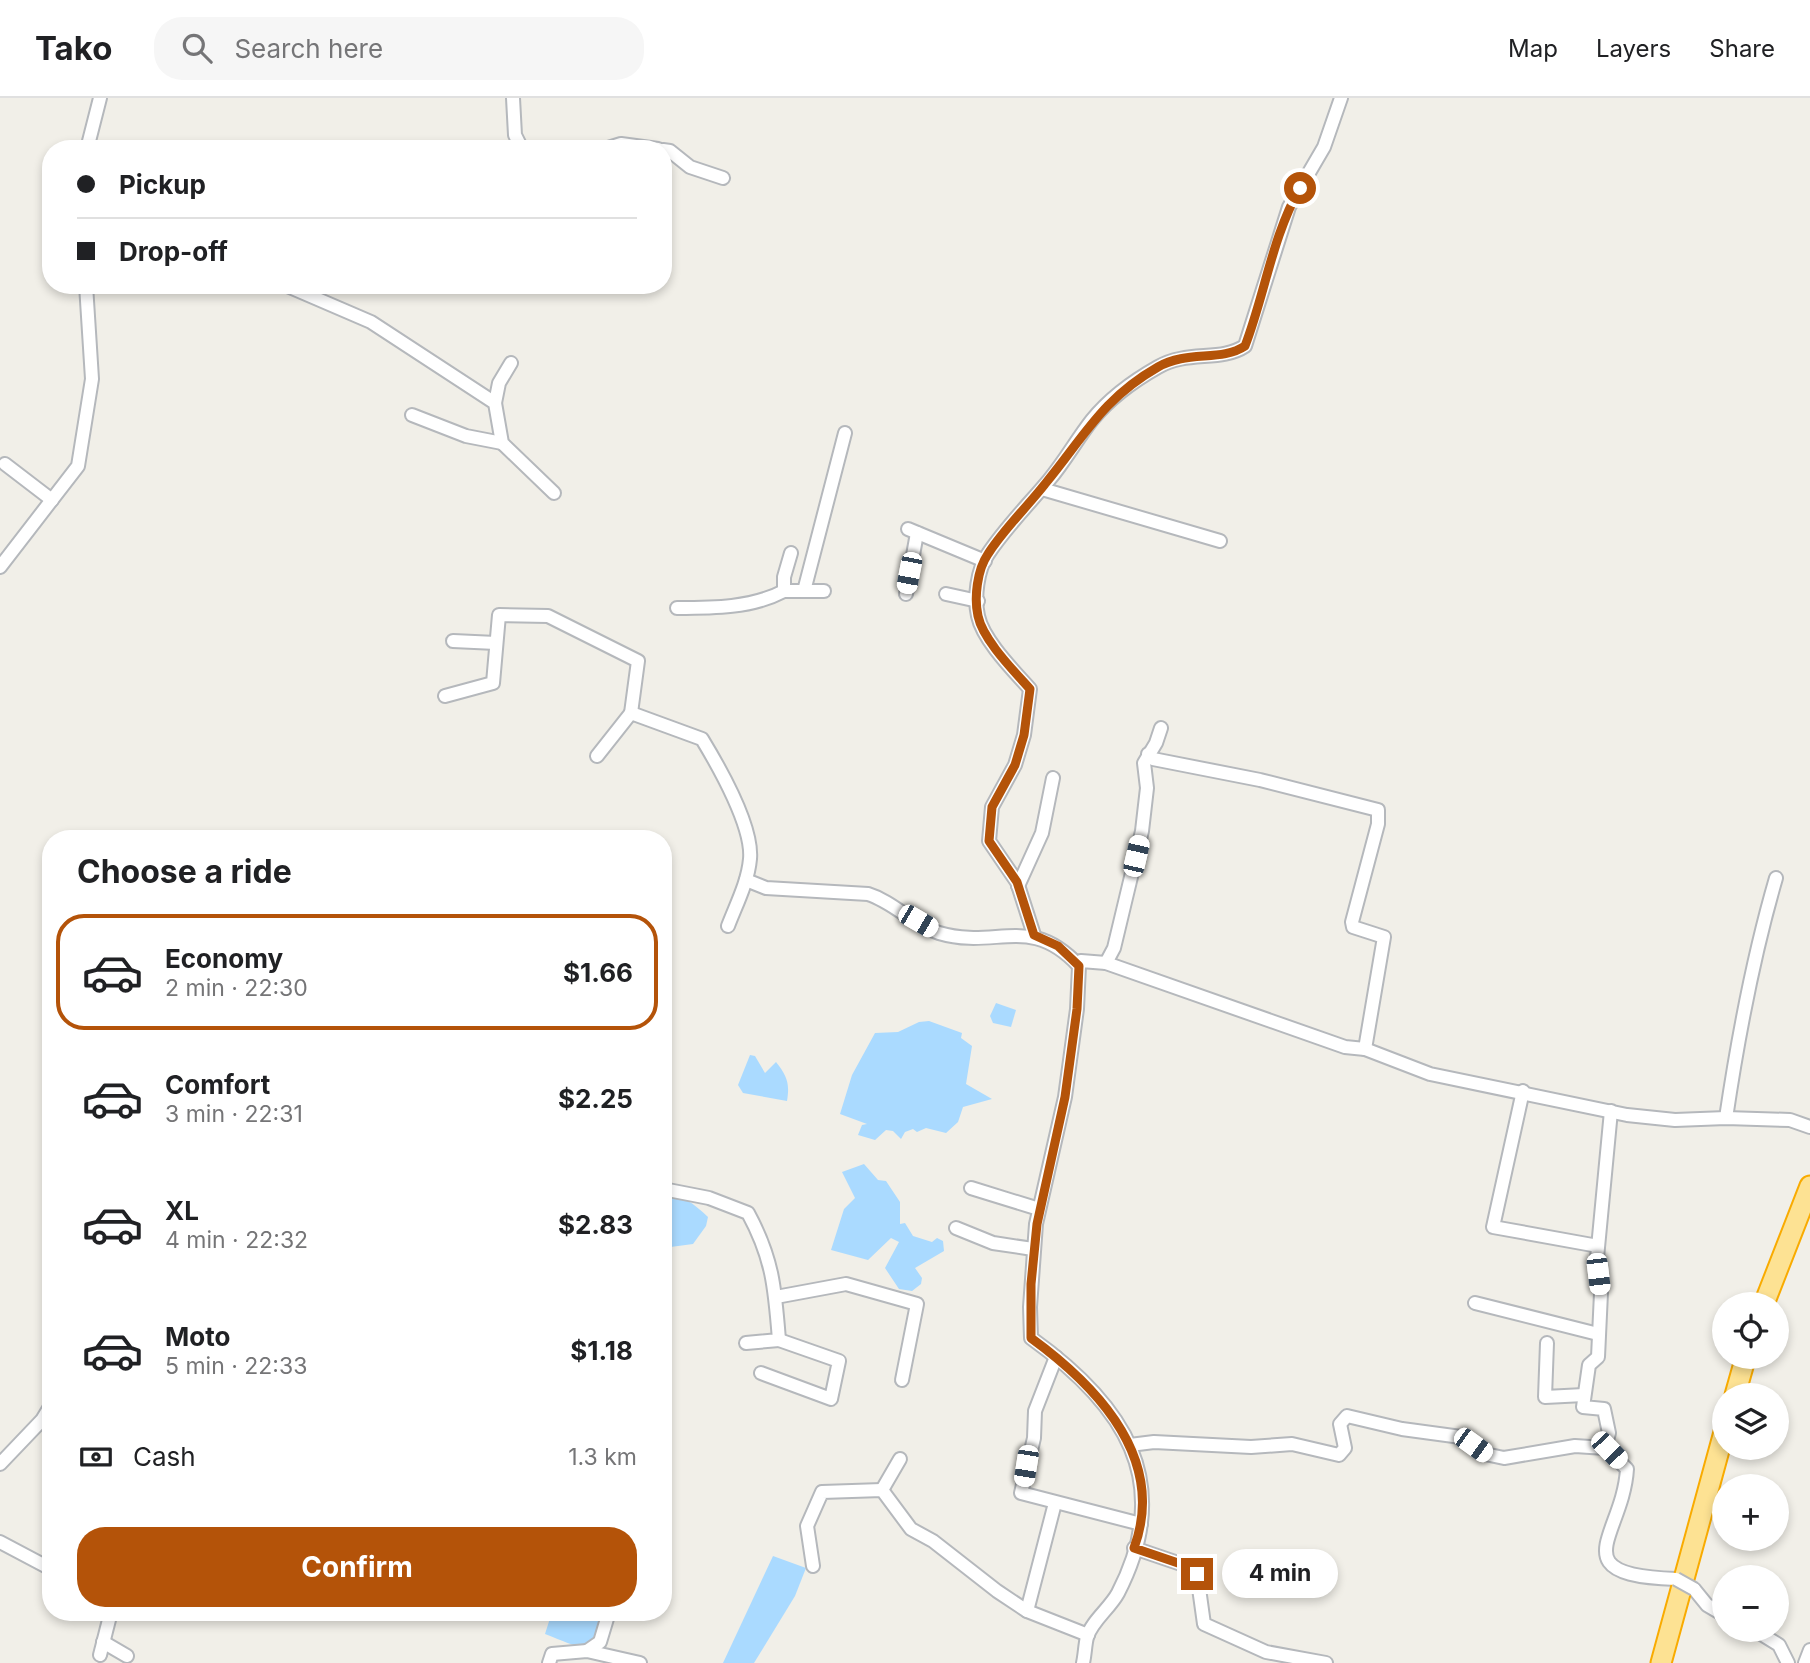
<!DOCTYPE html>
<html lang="en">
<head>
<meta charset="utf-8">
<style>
	:root { --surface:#fff; --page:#f6f6f6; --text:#202124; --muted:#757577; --line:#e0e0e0; --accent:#b45309 }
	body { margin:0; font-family:Inter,sans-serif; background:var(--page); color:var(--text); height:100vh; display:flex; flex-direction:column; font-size:26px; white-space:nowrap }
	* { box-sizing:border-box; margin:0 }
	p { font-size:23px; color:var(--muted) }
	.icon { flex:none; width:38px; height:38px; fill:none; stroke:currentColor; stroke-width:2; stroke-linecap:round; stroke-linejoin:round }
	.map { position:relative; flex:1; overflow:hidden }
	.drawer { position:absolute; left:42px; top:732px; width:630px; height:791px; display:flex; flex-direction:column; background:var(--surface); border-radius:28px; box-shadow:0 4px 10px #0003 }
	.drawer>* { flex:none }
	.hud { position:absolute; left:42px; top:42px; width:630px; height:154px; border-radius:28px; box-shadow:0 4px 10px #0003; display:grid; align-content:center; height:154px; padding:0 35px; background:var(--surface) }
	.buttons { position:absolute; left:1712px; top:1194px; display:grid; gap:14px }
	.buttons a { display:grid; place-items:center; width:77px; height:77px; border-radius:50%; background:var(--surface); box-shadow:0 4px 10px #0003; font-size:35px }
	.end { position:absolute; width:32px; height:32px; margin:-16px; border:9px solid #b45309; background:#fff; box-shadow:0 0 0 4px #fff }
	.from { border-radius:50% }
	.bubble { position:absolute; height:49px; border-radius:24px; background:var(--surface); box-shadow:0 4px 10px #0003; font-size:23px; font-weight:700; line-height:49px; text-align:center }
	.car { position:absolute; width:21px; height:42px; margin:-21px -10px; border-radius:9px; box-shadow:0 0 5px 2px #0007; background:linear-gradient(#fff 24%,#345 0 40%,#fff 0 76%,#345 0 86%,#fff 0) }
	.hud b { display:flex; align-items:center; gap:24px; height:66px; font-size:26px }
	.hud b+b { border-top:2px solid var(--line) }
	.hud i { width:18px; height:18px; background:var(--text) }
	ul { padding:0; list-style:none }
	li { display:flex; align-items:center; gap:21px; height:116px; margin:0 14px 10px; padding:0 21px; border:4px solid transparent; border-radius:28px }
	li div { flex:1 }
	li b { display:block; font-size:26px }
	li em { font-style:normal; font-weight:700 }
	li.current { border-color:var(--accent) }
	li>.icon { width:63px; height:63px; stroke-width:1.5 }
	h2 { padding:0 35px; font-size:32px; line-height:84px }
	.pay { display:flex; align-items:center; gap:18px; height:77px; padding:0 35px; font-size:26px }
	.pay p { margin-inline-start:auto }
	.primary-button { display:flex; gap:14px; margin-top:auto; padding:14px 35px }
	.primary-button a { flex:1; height:80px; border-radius:28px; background:var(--accent); color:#fff; font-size:28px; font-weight:700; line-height:80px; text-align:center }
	header { display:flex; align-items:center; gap:42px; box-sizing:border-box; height:98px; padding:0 35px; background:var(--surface); border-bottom:2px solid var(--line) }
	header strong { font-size:33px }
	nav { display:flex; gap:38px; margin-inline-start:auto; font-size:24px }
	.search { width:490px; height:63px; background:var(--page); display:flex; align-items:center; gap:18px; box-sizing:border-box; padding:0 24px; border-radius:28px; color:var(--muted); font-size:26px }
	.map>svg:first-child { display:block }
	.water { fill:#aadaff }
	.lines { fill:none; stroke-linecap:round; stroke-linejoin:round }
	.minor-casing { stroke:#b5b8bc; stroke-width:16 }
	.highway-casing { stroke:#f9ab00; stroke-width:23 }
	.minor { stroke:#fff; stroke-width:12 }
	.highway { stroke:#fde293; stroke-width:19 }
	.minor-bridge-casing { stroke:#b5b8bc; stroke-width:16; stroke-linecap:butt }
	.minor-bridge { stroke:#fff; stroke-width:12 }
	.route { stroke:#b45309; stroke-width:9 }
</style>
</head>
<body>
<header>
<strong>Tako</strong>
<div class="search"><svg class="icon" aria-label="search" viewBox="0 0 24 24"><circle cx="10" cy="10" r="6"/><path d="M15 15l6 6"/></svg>Search here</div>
<nav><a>Map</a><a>Layers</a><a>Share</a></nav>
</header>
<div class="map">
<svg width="1810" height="1565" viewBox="0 0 1810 1565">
	<rect width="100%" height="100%" fill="#f1efe8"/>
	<g class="water">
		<polygon points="996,905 1016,912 1011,929 993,925 990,918"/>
		<polygon points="929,923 962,935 961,940 972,948 966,986 992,1001 963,1009 958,1024 946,1035 926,1030 917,1034 913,1031 905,1034 901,1041 893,1033 886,1032 875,1042 858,1037 862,1027 867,1026 840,1016 852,977 875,935 898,934 919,924"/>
		<path d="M750 957 755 958 765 975 776 964C787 978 790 985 787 1003L743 995 738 987Z"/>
		<polygon points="864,1066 878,1082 886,1083 900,1104 900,1126 905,1125 913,1138 932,1144 937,1140 943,1143 944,1153 915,1170 922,1180 921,1186 912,1193 899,1191 885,1170 899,1144 891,1140 868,1162 831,1152 844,1111 855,1100 842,1074"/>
		<path d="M663 1096C683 1097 693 1105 708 1119L706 1128 693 1146 663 1150Z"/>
		<polygon points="773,1458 806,1470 795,1498 754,1565 723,1565"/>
		<path d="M552 1514H603C592 1562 585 1551 545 1536Z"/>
	</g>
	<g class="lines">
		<defs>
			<g id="minor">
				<polyline points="513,0 515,37 522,51"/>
				<polyline points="87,51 100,0"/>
				<polyline points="605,51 621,46 658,51"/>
				<polyline points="663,52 670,53 690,69 723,80"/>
				<polyline points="285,187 371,224 495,305 502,345 554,395"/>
				<polyline points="495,305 499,285 511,265"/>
				<polyline points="412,317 466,338 502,345"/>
				<polyline points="5,366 52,402"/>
				<polyline points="1042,391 1220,443"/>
				<polyline points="908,431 985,463"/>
				<polyline points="791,455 784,479 784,493 804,493 845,335"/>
				<polyline points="0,469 78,368 92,281 86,187"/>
				<polyline points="804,493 824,493"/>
				<polyline points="906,496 917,435"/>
				<polyline points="946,496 978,503"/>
				<path d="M677 510C713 510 752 510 784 493"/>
				<polyline points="453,543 496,545"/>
				<polyline points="445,598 493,585 499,517 548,518 638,563 631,615"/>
				<polyline points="1148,656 1153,661 1260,682 1378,712 1378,726 1352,824 1353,829 1384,839 1365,951"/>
				<path d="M597 658 631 615 702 641C719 669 753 729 750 761 748 784 736 807 728 828"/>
				<path d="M746 782 766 790 868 796C894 804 913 827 939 835 996 852 1030 815 1079 868L1077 911 1065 999 1036 1126 1030 1209 1031 1240C1123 1306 1176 1383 1118 1495 1110 1510 1092 1523 1087 1539 1085 1547 1085 1556 1083 1565"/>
				<polyline points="1018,788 1042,735 1053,680"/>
				<path d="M1034 837 1017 784 989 743 992 709 1015 667 1024 637 1030 591C1014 573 983 542 978 518 974 500 977 472 988 456 1005 430 1029 406 1049 382 1065 363 1077 341 1092 322 1109 301 1135 282 1158 269 1187 252 1221 264 1245 248L1289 109 1324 49 1341 0"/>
				<polyline points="1106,865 1114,850 1142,733 1147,690 1144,665 1156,645 1161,630"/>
				<polyline points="1079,868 1081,863 1106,865 1345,949 1365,951 1430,976 1627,1017 1675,1022 1726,1020 1790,1022 1810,1029"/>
				<polyline points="1523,993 1493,1129 1598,1148"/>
				<path d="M1611 1013 1597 1160 1601 1195 1598 1259 1589 1267 1583 1309 1604 1311 1609 1335 1605 1350 1627 1371C1623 1438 1559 1477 1676 1481"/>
				<path d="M1726 1020C1738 939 1753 859 1776 780"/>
				<polyline points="971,1090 1039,1111"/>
				<path d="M663 1091 709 1100 748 1115C773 1161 775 1191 779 1242L746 1245"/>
				<polyline points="956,1130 993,1145 1033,1151"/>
				<polyline points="776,1199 846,1186 917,1206 902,1282"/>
				<polyline points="1475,1205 1598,1236"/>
				<polyline points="1547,1245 1545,1299 1584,1297"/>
				<polyline points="1056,1259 1035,1313 1034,1340 1021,1395 1141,1426"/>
				<polyline points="761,1275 831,1301 839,1263 779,1242"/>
				<polyline points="1130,1347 1154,1344 1251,1349 1292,1346 1339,1357 1345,1350 1340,1326 1347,1318 1402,1331 1461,1339 1485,1356 1504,1360 1575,1348 1605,1350"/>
				<polyline points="0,1366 42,1322 51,1307"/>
				<polyline points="882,1392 900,1361"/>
				<polyline points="0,1444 51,1471"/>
				<polyline points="1134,1450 1181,1466 1197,1476 1204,1526 1266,1554 1326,1565"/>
				<polyline points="813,1468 807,1428 822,1394 882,1392 911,1431 933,1443 997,1493 1027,1513 1088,1537"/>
				<polyline points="1694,1491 1707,1507 1724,1517"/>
				<polyline points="1027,1513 1055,1405"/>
				<polyline points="1753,1531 1779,1547 1788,1565"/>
				<polyline points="103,1544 127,1558"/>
				<polyline points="587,1553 600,1544 609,1514"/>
				<polyline points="100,1557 111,1514"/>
				<polyline points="549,1565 552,1556 587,1553 640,1565"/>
				<polyline points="1805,1565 1810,1552"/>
			</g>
			<g id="highway">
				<polyline points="1764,1206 1810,1088"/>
				<polyline points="1735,1297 1746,1258"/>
				<polyline points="1661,1565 1724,1334"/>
			</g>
		</defs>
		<use href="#minor" class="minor-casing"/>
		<use href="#highway" class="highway-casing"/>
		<use href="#minor" class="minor"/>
		<use href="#highway" class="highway"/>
		<defs>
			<polyline id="minor-bridge" points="1676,1481 1694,1491"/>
		</defs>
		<use href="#minor-bridge" class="minor-bridge-casing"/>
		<use href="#minor-bridge" class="minor-bridge"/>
	</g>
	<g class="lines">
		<path class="route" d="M1197 1476 1181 1466 1134 1450C1167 1361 1098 1289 1031 1240V1186L1037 1126 1065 999 1077 911 1079 868 1058 848 1034 837 1017 784 989 743 992 709 1015 667 1024 637 1030 591C1014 573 983 542 978 518 974 500 977 472 988 456 1004 431 1027 409 1045 386 1084 339 1102 301 1158 269 1187 252 1221 264 1245 248 1265 196 1272 139 1300 90"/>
	</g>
</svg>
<div class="buttons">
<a><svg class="icon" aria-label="locate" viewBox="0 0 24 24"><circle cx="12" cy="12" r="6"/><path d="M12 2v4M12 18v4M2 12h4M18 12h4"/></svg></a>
<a><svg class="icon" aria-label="layers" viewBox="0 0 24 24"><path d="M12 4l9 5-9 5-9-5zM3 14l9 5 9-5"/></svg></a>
<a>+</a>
<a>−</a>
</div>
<i class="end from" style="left:1300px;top:90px"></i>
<i class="end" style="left:1197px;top:1476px"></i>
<div class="bubble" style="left:1222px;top:1451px;width:116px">4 min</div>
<i class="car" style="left:909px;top:475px;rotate:191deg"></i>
<i class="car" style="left:1136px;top:758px;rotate:13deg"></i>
<i class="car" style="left:918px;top:823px;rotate:120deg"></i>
<i class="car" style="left:1598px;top:1176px;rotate:173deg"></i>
<i class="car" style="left:1473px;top:1347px;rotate:126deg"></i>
<i class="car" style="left:1609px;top:1352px;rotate:136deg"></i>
<i class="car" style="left:1026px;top:1368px;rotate:189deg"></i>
<div class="hud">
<b><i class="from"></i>Pickup</b>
<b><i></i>Drop-off</b>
</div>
<section class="drawer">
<h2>Choose a ride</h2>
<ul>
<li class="current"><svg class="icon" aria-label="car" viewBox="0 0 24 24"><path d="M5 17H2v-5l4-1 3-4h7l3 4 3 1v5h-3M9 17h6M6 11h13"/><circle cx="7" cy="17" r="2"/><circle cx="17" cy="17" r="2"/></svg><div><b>Economy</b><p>2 min · 22:30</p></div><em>$1.66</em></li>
<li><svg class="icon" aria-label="car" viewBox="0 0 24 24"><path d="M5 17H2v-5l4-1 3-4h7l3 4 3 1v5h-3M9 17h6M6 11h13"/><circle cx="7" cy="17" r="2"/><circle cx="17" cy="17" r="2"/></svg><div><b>Comfort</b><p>3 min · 22:31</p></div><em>$2.25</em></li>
<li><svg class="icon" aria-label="car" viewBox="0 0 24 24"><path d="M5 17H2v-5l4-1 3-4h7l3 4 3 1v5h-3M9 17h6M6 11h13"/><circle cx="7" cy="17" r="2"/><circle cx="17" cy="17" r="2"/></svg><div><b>XL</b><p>4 min · 22:32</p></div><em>$2.83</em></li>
<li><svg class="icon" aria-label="car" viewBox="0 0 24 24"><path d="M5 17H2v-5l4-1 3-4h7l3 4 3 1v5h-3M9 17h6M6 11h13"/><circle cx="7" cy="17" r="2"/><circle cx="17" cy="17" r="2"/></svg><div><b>Moto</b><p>5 min · 22:33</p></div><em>$1.18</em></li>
</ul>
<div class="pay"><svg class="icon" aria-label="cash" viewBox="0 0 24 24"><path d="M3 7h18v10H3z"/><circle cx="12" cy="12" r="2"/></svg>Cash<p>1.3 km</p></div>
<div class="primary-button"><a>Confirm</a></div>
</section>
</div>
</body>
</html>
